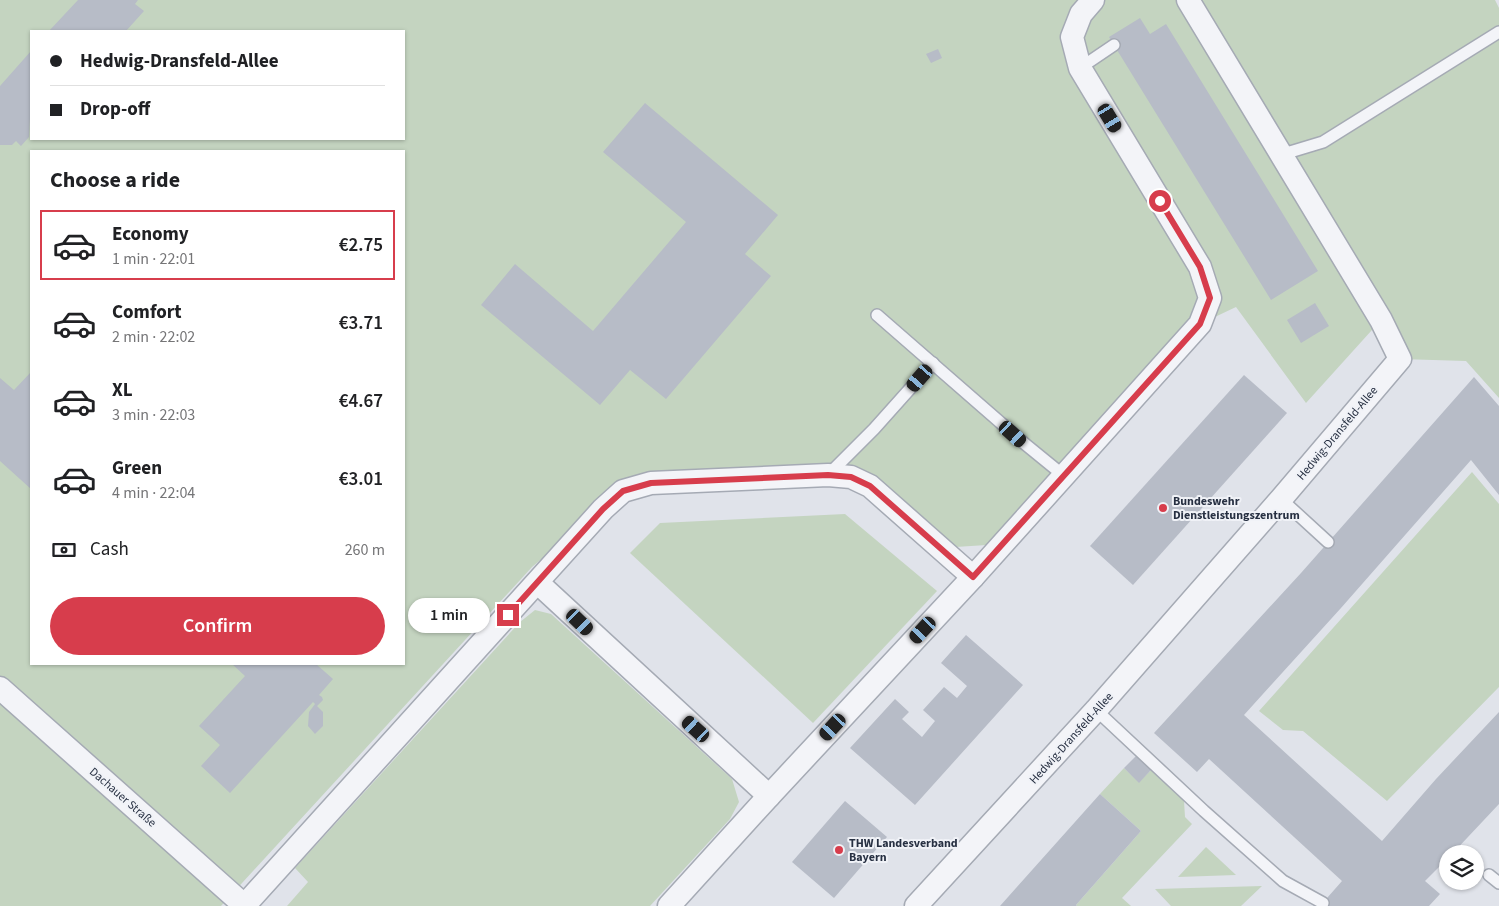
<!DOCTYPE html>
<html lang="en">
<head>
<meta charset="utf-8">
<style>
	:root { --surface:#fff; --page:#f2f2f2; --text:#202124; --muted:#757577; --line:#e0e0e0; --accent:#d73d4c }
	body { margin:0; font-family:"Source Sans 3",sans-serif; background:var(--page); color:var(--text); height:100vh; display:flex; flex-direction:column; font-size:19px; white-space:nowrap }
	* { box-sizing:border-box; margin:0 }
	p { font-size:16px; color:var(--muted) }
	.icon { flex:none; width:28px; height:28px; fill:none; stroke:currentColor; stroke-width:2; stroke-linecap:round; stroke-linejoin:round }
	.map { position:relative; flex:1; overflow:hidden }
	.drawer { position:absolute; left:30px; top:150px; width:375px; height:515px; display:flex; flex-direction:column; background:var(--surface); border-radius:0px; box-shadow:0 1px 4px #0004 }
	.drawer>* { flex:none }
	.banner { position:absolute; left:30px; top:30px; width:375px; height:110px; border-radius:0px; box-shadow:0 1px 4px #0004; display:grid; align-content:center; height:110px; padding:0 20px; background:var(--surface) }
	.fabs { position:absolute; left:1439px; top:845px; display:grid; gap:10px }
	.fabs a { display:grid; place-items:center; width:45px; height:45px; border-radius:50%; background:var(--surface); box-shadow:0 1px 4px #0004; font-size:25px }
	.end { position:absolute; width:22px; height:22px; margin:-11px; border:6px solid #d73d4c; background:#fff; box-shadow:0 0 0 2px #fff }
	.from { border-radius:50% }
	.bubble { position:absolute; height:35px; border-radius:18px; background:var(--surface); box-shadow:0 1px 4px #0004; font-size:16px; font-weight:600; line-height:35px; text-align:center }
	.car { position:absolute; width:15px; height:30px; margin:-15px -8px; border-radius:6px; box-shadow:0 0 4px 1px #0007; background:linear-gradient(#222 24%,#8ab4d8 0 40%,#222 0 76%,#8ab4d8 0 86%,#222 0) }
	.banner b { display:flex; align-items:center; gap:18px; height:48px; font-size:19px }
	.banner b+b { border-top:1px solid var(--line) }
	.banner i { width:12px; height:12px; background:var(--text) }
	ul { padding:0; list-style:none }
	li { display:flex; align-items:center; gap:15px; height:70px; margin:0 10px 8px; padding:0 10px; border:2px solid transparent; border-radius:0px }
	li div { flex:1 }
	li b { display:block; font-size:19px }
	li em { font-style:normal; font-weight:600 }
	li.selected { border-color:var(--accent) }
	li>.icon { width:45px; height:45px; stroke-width:1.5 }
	h2 { padding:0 20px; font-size:22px; line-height:60px }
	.pay { display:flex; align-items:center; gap:12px; height:55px; padding:0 20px; font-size:19px }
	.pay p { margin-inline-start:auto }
	.button { display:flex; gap:10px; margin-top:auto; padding:10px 20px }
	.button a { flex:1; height:58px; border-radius:30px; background:var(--accent); color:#fff; font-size:20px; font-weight:600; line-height:58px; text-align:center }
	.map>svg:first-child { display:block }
	.green { fill:#c4d4c0; fill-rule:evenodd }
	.building { fill:#b7bcc7 }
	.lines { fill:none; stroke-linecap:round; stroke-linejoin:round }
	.lane-casing { stroke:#a5aab4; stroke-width:14 }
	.street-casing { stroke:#a5aab4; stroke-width:25 }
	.lane { stroke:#f3f4f8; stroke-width:11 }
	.street { stroke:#f3f4f8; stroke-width:22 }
	.route { stroke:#d73d4c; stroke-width:6 }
	.poi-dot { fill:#d73d4c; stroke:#f0f2f7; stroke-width:2 }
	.labels { text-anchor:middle; stroke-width:4; stroke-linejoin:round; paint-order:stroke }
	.street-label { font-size:12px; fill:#273042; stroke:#f0f2f7 }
	.poi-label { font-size:12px; font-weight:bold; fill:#273042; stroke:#f0f2f7; text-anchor:start }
</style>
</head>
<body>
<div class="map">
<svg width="1499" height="906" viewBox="0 0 1499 906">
	<rect width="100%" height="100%" fill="#e0e3ea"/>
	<g class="green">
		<path d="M0 0H1495L1499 8V398L1466 361 1400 359 1381 320 1306 403 1236 307 1200 324 1002 544 940 548 851 477 623 491 532 567 221 906H0ZM31 31H404V139H31ZM31 151H404V664H31Z"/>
		<polygon points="1472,472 1499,504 1499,687 1387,801 1303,731 1283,730 1259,711"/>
		<polygon points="845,514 937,591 813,723 630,553 660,523"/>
		<polygon points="535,610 551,614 732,779 739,802 730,819 650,906 287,906 308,882 295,868 520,622"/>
		<polygon points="1124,768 1139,782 1151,770 1184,801 1185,817 1192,824 1122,898 1131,906 1077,906 1076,905 1141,831 1100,794"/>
		<polygon points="1206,847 1236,875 1178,877"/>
		<polygon points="1262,886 1241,906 1171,906 1155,889"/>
	</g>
	<g class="building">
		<polygon points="78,0 138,0 135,4 144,11 126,31 49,31"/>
		<polygon points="1140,18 1150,34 1166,24 1318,271 1271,300 1109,37"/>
		<polygon points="938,49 942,58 931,63 926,54"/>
		<polygon points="31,51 31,119 30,118 29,137 21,146 16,141 12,145 0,145 0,86"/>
		<polygon points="645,103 778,215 745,254 771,276 666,399 630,370 600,405 481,305 515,264 593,331 686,222 603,152"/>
		<polygon points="1315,303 1329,326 1301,343 1287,320"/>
		<polygon points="31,372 31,489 0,461 0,378 14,390"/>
		<polygon points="1244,375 1287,413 1133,585 1090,546"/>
		<polygon points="1474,377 1499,406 1499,495 1471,460 1341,608 1244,715 1382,841 1436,779 1499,712 1499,804 1452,854 1448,854 1448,858 1425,881 1440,894 1429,906 1320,906 1342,881 1209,759 1197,772 1154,733 1301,573"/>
		<polygon points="966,635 1023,685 915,805 850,748 895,699 909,712 902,719 922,737 935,721 923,710 944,687 957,698 967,686 941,663"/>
		<polygon points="232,664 316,664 333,679 319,695 322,697 323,700 317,706 323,712 323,726 315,734 308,726 309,712 315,704 313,702 230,793 201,766 220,745 199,726 245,676"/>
		<polygon points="1136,756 1151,770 1139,783 1124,768"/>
		<polygon points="1100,794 1141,831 1076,905 1077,906 1000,906"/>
		<polygon points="845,801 887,837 834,898 792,862"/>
	</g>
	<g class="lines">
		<defs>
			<g id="lane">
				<polyline points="1080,68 1114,45"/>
				<polyline points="1280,155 1323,142 1499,32"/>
				<polyline points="877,315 1025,444 1063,475"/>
				<polyline points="828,475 874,429 933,363"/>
				<polyline points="1281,499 1328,542"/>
				<polyline points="1096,710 1204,811 1283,881 1323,903"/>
				<polyline points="1489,875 1499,883"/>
			</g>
			<g id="street">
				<polyline points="538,583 769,796"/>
				<polyline points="0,688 245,906"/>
				<polyline points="244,906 603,509 623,491 651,483 828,475 851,477 870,486 973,577"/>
				<polyline points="669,906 769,796 973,577 1200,324 1210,298 1200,267 1080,68 1072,37 1081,14 1093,0"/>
				<polyline points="916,906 1096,710 1281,499 1400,359 1381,320 1188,0"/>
			</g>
		</defs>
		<use href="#lane" class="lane-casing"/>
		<use href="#street" class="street-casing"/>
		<use href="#lane" class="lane"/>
		<use href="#street" class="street"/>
	</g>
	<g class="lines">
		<polyline class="route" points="508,615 603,509 623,491 651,483 828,475 851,477 870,486 973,577 1200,324 1210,298 1200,267 1160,201"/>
	</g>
	<g class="poi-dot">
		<circle cx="1163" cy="508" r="5"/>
		<circle cx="839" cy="850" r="5"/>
	</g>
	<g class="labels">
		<g class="street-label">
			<text transform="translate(1337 433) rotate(-50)" y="4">Hedwig-Dransfeld-Allee</text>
			<text transform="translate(1071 738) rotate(-48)" y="4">Hedwig-Dransfeld-Allee</text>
			<text transform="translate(123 797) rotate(41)" y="4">Dachauer Straße</text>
		</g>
		<g class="poi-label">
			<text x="1173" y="505">Bundeswehr<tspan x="1173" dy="14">Dienstleistungszentrum</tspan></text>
			<text x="849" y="847">THW Landesverband<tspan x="849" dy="14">Bayern</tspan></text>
		</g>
	</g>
</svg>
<div class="fabs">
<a><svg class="icon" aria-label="layers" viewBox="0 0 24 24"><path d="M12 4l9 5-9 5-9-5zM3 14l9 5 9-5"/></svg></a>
</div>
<i class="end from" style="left:1160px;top:201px"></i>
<i class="end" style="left:508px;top:615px"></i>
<div class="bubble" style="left:408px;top:598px;width:82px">1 min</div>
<i class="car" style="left:1110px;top:118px;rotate:149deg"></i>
<i class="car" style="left:920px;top:378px;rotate:221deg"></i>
<i class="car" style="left:1013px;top:434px;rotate:132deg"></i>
<i class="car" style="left:580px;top:622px;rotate:134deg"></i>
<i class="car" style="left:923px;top:630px;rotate:223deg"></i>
<i class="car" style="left:833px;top:727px;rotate:223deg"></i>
<i class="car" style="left:696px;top:729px;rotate:312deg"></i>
<div class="banner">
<b><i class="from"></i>Hedwig-Dransfeld-Allee</b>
<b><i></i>Drop-off</b>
</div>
<section class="drawer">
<h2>Choose a ride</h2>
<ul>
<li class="selected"><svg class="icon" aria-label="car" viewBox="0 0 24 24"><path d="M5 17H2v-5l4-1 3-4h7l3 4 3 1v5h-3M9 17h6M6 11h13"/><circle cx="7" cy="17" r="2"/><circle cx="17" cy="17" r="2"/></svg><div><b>Economy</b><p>1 min · 22:01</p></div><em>€2.75</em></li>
<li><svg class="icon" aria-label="car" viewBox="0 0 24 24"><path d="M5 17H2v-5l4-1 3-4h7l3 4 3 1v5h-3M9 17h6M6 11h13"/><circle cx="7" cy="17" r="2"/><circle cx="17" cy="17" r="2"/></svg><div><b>Comfort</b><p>2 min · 22:02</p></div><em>€3.71</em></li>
<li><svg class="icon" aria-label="car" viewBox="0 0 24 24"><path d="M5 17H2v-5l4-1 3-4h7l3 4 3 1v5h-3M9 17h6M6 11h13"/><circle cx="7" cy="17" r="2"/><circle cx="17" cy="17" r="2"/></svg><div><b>XL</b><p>3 min · 22:03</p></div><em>€4.67</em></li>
<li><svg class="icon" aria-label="car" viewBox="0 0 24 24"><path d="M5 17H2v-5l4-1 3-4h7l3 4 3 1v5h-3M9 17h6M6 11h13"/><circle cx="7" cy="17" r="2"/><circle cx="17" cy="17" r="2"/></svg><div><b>Green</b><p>4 min · 22:04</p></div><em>€3.01</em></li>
</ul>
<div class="pay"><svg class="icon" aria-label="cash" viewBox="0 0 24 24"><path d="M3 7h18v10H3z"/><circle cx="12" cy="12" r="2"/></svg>Cash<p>260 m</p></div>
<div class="button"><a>Confirm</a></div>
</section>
</div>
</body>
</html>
